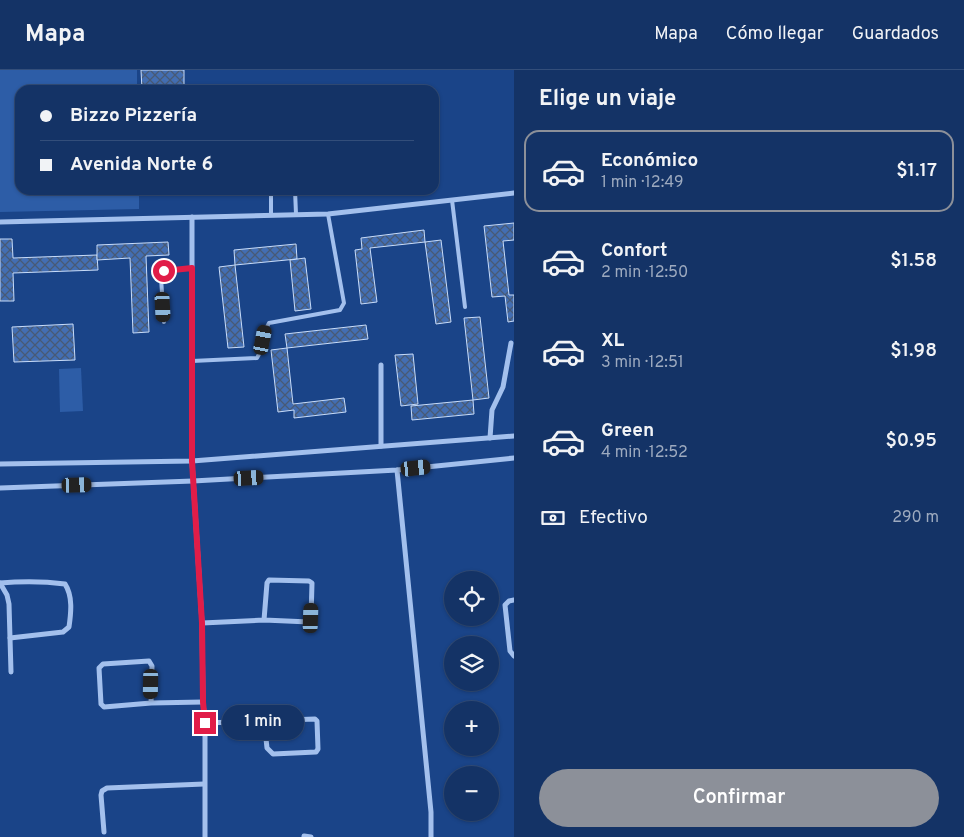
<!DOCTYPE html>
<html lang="es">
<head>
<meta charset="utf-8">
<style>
	:root { --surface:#143366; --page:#213f6f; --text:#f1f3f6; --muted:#9daabf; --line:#334e7a; --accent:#8c9099 }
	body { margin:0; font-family:Overpass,sans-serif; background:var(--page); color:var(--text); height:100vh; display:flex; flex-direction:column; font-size:19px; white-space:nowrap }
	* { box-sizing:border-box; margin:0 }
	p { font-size:16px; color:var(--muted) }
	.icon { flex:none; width:28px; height:28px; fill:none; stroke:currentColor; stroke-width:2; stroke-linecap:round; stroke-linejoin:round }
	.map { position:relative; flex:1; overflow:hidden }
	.side { display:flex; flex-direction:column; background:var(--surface); width:450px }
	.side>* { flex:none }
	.hud { position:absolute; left:15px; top:15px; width:424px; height:110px; border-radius:15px; box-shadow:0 1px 4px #0004,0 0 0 1px var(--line); display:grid; align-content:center; height:110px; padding:0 25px; background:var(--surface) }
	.buttons { position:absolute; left:444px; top:501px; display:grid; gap:10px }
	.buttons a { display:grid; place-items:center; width:55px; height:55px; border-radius:50%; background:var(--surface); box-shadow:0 1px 4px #0004,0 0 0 1px var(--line); font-size:25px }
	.end { position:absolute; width:22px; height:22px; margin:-11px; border:6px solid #e11d48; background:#fff; box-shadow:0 0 0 2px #fff }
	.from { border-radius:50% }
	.bubble { position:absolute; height:35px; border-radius:18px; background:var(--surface); box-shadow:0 1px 4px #0004,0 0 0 1px var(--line); font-size:16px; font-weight:600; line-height:35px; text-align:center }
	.car { position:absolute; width:15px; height:30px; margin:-15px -8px; border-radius:6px; box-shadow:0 0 4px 1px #0007; background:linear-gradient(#222 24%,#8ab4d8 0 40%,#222 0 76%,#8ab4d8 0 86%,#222 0) }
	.hud b { display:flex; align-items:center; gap:18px; height:48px; font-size:19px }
	.hud b+b { border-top:1px solid var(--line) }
	.hud i { width:12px; height:12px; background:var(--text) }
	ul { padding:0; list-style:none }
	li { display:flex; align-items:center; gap:15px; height:82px; margin:0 10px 8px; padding:0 15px; border:2px solid transparent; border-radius:15px }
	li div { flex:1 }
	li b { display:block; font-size:19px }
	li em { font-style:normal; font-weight:600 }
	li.selected { border-color:var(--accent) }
	li>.icon { width:45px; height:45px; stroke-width:1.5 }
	h2 { padding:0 25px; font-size:22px; line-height:60px }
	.pay { display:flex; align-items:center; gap:12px; height:55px; padding:0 25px; font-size:19px }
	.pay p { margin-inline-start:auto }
	.primary-button { display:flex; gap:10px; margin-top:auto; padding:10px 25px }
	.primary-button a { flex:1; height:58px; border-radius:30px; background:var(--accent); color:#fff; font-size:20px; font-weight:600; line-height:58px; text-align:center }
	header { display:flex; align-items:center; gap:30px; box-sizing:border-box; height:70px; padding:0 25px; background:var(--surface); border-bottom:1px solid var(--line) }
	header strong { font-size:24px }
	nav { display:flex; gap:28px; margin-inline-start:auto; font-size:18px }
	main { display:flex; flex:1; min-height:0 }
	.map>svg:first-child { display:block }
	.grass { fill:#2d5da7 }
	.building { fill:url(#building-cross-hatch); stroke:#c8dcf9 }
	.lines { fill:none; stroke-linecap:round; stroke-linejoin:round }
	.service { stroke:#a3c0ed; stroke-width:4 }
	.minor { stroke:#a3c0ed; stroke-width:5 }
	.route { stroke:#e11d48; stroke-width:6 }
</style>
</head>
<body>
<header>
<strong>Mapa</strong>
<nav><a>Mapa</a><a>Cómo llegar</a><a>Guardados</a></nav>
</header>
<main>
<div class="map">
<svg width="514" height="767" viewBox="0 0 514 767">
	<defs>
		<pattern id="building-cross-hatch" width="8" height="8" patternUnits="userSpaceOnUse" patternTransform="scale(1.25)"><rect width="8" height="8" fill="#436eb2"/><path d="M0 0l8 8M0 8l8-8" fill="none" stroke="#485a75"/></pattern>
	</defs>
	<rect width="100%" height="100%" fill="#1a4488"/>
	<g class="grass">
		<polygon points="0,0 137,0 137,20 20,20 20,120 139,120 139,139 0,142"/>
		<polygon points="81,298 83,341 60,342 59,299"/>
	</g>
	<g class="building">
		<polygon points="141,0 184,0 184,20 142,20"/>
		<polygon points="514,153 514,170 503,171 509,225 514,225 514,251 508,252 505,226 492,227 484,156"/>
		<polygon points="424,160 425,172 370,178 377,232 361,234 355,180 362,179 361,168"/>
		<polygon points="0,169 12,169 13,188 97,185 98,200 13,203 14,231 0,231"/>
		<polygon points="441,170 451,252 436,254 425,172"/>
		<polygon points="168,172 169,185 146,186 149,262 133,263 130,188 97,190 97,175"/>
		<polygon points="296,174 297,189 235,195 234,180"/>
		<polygon points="305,188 311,239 295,241 290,190"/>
		<polygon points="235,195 244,277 228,278 219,197"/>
		<polygon points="480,247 489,328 473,330 464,248"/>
		<polygon points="73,254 75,290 14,292 12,257"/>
		<polygon points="366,255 368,269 287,278 285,264"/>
		<polygon points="287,278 293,334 344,328 346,342 294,348 294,340 278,342 271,280"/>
		<polygon points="413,284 418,334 401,336 395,285"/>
		<polygon points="473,330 474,344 412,350 411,336"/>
	</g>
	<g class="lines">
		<g class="service">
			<polyline points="295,120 296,144"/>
			<polyline points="452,130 465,237"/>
			<polyline points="271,145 271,120"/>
			<polyline points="164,252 161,208 164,201 192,198"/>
			<path d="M192 291 257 288C264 277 262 264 269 253L340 240 344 233 328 144"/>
		</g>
		<g class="minor">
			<polyline points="192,147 192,391 202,553 203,632 205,653 205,767"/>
			<polyline points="0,152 328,144 514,123"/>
			<polyline points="381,295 381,376"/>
			<polyline points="490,368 492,340 503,317 511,273"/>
			<polyline points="0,394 192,391 514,366"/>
			<polyline points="397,400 431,742 431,767"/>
			<polyline points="0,418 193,411 397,400 514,388"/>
			<path d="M0 513C22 511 43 511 65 514 73 526 71 543 69 557L63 562 10 568"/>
			<polyline points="0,513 7,525 9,534 11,602"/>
			<polyline points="514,530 509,531 505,535 510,581 514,586"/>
			<polyline points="202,553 264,550 309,552 311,548 312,513 309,511 269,510 267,513 264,550"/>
			<polyline points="151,633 152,596 149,591 103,594 99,598 101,634 104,637 151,633 203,632"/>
			<polyline points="205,653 315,649 317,651 318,679 316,682 273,684 267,678 264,650"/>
			<polyline points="104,762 101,725 102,721 107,718 204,714"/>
			<polyline points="304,766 311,767"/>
		</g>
	</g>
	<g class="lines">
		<polyline class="route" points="164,201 192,198 192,391 202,553 203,632 205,653"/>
	</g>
</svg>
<div class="buttons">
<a><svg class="icon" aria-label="locate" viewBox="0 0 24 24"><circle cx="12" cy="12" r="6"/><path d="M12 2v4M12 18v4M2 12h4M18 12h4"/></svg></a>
<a><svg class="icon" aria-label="layers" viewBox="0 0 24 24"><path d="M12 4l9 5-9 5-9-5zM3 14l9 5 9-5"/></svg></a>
<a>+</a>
<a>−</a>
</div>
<i class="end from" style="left:164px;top:201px"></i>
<i class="end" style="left:205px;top:653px"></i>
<div class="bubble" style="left:222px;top:635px;width:82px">1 min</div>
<i class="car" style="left:163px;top:237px;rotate:177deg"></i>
<i class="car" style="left:263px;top:270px;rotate:11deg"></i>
<i class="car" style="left:416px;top:398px;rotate:84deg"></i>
<i class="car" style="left:249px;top:408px;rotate:87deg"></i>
<i class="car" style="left:77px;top:415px;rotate:88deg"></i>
<i class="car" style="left:311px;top:548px;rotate:2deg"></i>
<i class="car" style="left:151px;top:614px;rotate:181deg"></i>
<div class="hud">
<b><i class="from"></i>Bizzo Pizzería</b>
<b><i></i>Avenida Norte 6</b>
</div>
</div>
<section class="side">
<h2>Elige un viaje</h2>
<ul>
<li class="selected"><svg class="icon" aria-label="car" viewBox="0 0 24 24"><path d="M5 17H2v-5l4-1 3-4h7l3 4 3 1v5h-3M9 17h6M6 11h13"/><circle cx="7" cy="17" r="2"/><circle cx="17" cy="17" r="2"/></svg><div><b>Económico</b><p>1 min · 12:49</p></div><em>$1.17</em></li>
<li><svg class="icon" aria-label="car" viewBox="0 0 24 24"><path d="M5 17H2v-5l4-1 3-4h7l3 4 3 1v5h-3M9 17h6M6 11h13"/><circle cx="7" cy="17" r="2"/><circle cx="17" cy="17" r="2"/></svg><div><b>Confort</b><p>2 min · 12:50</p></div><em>$1.58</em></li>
<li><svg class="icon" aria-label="car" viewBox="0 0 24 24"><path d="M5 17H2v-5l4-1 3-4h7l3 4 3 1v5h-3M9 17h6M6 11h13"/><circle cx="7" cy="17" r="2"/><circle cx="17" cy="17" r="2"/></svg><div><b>XL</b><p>3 min · 12:51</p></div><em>$1.98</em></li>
<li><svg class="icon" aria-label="car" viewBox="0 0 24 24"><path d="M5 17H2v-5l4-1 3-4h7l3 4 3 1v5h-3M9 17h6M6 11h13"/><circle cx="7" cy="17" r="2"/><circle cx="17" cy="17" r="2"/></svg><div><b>Green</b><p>4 min · 12:52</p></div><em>$0.95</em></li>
</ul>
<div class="pay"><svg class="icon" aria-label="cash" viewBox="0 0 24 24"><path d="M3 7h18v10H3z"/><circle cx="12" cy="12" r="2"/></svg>Efectivo<p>290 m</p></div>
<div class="primary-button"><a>Confirmar</a></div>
</section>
</main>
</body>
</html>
